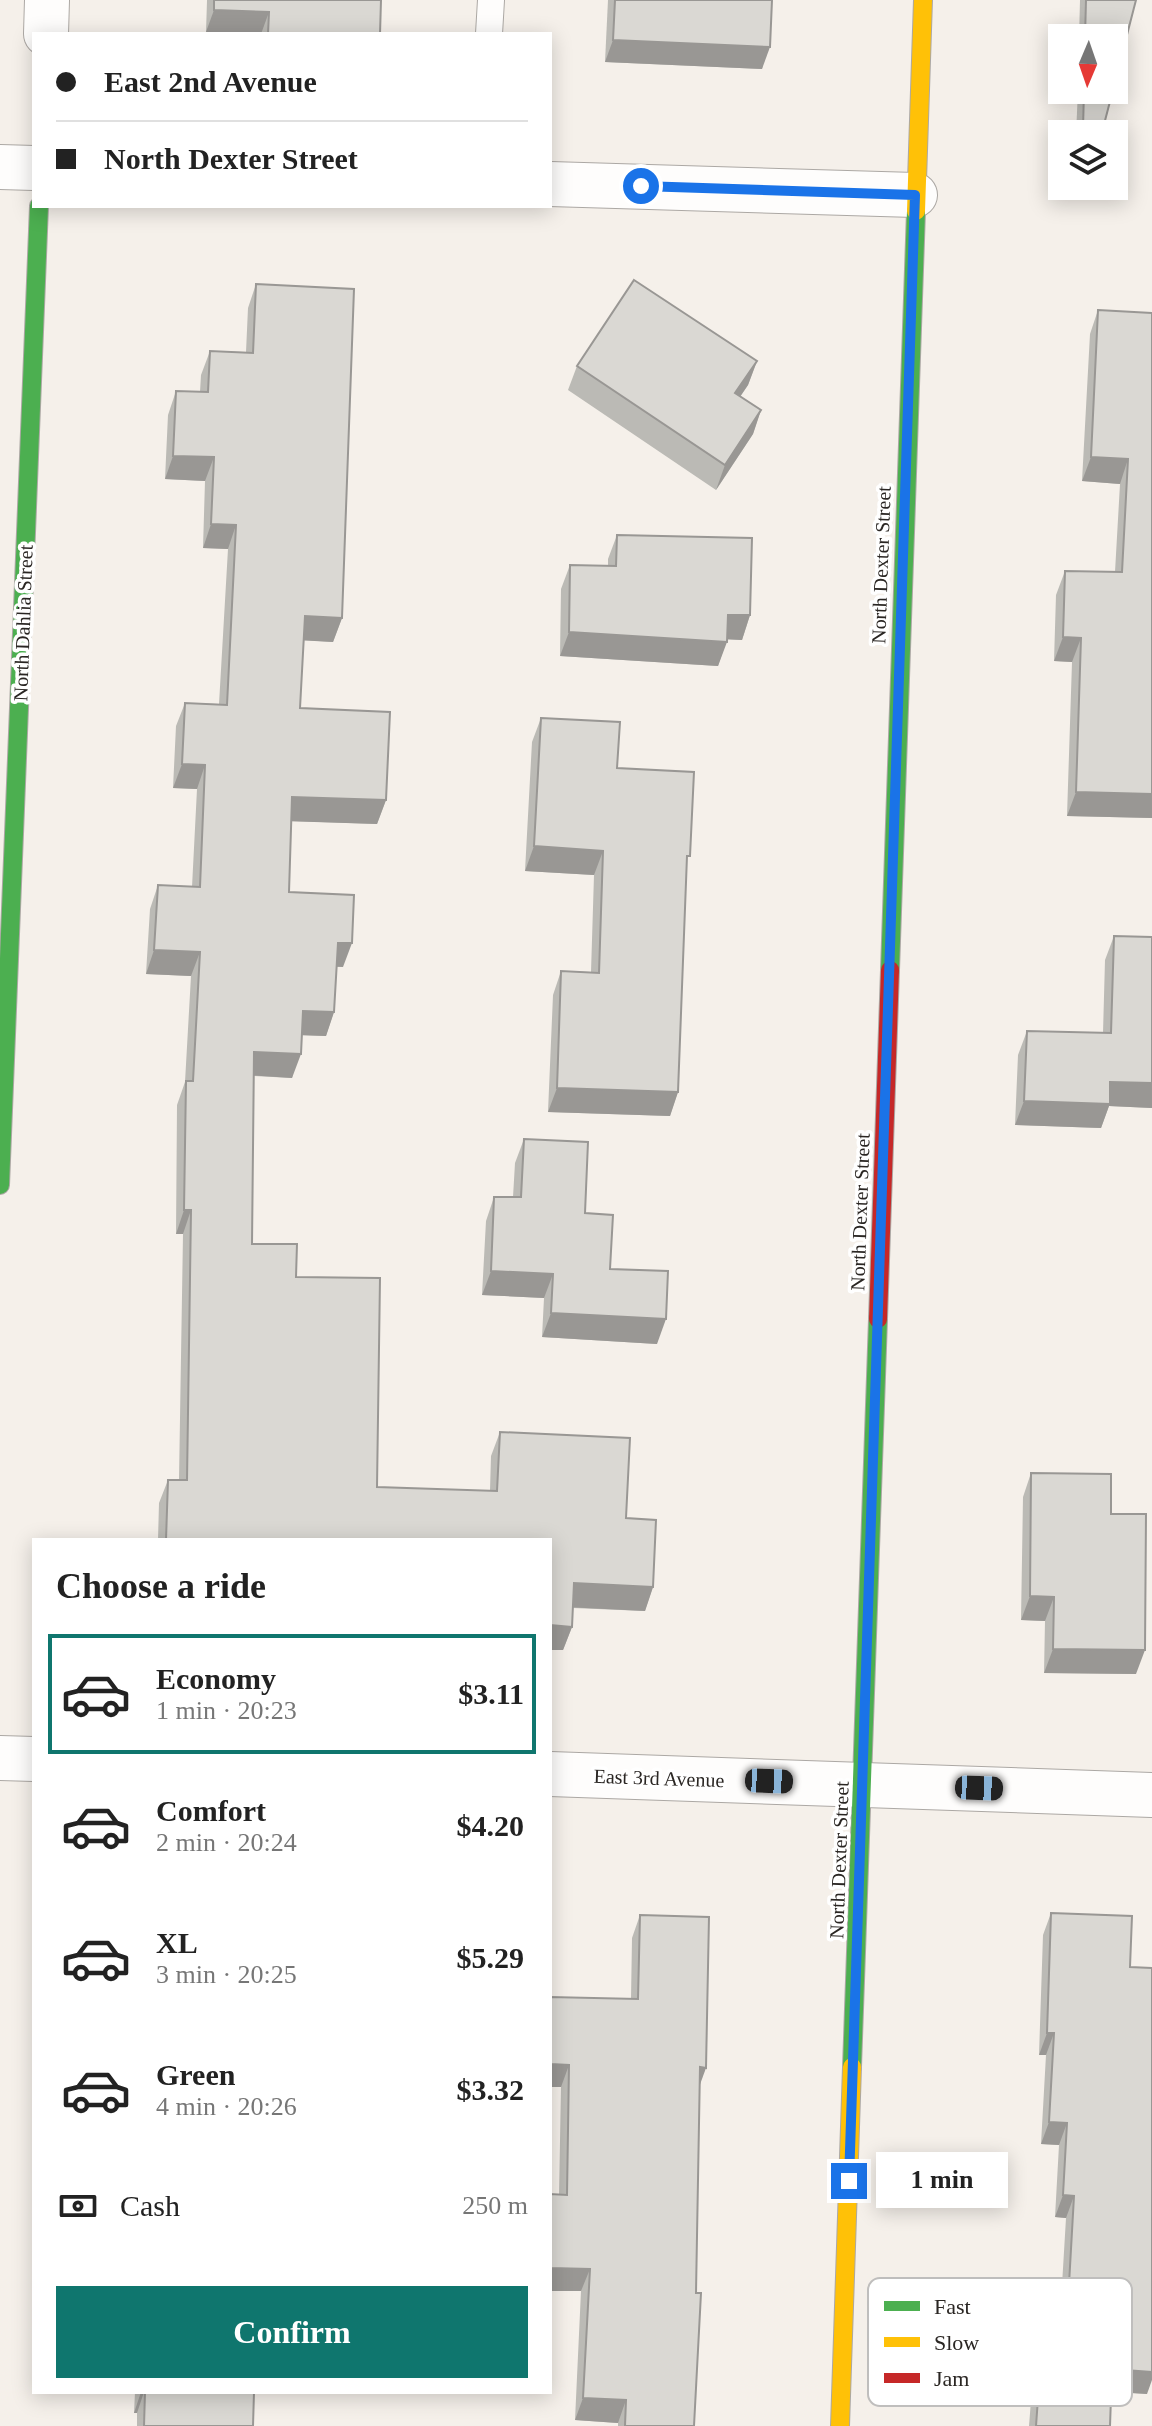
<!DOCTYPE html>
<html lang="en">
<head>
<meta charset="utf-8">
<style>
	:root { --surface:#fff; --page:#f6f6f6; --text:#222; --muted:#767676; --line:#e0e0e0; --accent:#0f766e }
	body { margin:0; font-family:"Times New Roman",serif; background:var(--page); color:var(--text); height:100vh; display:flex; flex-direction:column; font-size:30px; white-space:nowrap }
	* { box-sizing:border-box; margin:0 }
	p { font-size:26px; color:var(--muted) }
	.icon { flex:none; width:44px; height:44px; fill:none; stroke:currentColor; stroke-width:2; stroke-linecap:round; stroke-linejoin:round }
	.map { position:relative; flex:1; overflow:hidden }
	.sheet { position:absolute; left:32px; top:1538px; width:520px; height:856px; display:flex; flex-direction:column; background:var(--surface); border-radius:0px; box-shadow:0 4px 20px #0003 }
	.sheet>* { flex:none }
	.banner { position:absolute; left:32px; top:32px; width:520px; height:176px; border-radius:0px; box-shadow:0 4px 20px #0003; display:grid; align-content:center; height:176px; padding:0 24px; background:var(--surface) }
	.needle { width:52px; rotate:182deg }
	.buttons { position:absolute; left:1048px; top:24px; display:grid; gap:16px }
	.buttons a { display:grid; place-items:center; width:80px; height:80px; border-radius:0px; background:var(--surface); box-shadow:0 4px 20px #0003; font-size:40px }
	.end { position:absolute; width:36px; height:36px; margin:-18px; border:10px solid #1a73e8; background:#fff; box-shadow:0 0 0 4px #fff }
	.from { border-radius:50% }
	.bubble { position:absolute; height:56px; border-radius:0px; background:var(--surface); box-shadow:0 4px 20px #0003; font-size:26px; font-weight:800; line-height:56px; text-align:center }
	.car { position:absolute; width:24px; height:48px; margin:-24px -12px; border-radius:10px; box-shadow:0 0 6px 2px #0007; background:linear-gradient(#222 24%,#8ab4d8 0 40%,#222 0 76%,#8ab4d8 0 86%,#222 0) }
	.banner b { display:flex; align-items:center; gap:28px; height:76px; font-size:30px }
	.banner b+b { border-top:2px solid var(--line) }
	.banner i { width:20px; height:20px; background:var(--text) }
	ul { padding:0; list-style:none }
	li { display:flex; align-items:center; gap:24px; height:120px; margin:0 16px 12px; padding:0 8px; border:4px solid transparent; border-radius:0px }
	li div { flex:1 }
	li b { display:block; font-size:30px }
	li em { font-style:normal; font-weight:800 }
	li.current { border-color:var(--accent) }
	li>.icon { width:72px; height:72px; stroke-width:1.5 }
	h2 { padding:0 24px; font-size:36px; line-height:96px }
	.pay { display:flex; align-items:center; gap:20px; height:88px; padding:0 24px; font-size:30px }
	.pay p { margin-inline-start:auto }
	.action { display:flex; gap:16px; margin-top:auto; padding:16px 24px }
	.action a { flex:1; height:92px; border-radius:0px; background:var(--accent); color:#fff; font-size:32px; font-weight:800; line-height:92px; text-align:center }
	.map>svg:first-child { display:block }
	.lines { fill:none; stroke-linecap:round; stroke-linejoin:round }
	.lane-casing { stroke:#aca8a4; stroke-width:28 }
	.street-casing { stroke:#aca8a4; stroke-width:46 }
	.fast-casing { stroke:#aca8a4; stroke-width:20 }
	.slow-casing { stroke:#aca8a4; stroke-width:20 }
	.jam-casing { stroke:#aca8a4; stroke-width:20 }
	.lane { stroke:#fefdfc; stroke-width:26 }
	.street { stroke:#fefdfc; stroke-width:44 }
	.fast { stroke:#4caf50; stroke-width:18 }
	.slow { stroke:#ffc107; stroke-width:18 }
	.jam { stroke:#c62828; stroke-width:18 }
	.wall { fill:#bbbab5 }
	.shaded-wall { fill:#999794 }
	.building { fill:#dad8d3; stroke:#999794; stroke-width:2 }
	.route { stroke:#1a73e8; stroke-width:10 }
	.labels { text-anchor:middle; stroke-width:7; stroke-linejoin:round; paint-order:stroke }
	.street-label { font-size:20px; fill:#2a2623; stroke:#fff }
	.key { fill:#fff; stroke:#bfbebd; stroke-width:2 }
	.key-label { font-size:22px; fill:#2a2623 }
</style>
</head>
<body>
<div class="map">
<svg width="1152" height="2426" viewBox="0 0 1152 2426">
	<rect width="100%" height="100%" fill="#f5f0ea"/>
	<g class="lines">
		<defs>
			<polyline id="lane" points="489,34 491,0"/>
			<g id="street">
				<polyline points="46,34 47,0"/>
				<polyline points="0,167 34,168"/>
				<polyline points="550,184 915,195"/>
				<polyline points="0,1758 34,1759"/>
				<polyline points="550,1774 1152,1795"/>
			</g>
			<g id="fast">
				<polyline points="890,970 916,211"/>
				<polyline points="0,1185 39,206"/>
				<polyline points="852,2067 878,1319"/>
			</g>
			<g id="slow">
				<polyline points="916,211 923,0"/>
				<polyline points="840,2426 852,2067"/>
			</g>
			<polyline id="jam" points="878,1319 890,970"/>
		</defs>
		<use href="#lane" class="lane-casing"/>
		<use href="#street" class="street-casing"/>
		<use href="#fast" class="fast-casing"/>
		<use href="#slow" class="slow-casing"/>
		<use href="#jam" class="jam-casing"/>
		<use href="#lane" class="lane"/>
		<use href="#street" class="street"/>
		<use href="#fast" class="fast"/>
		<use href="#slow" class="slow"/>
		<use href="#jam" class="jam"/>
	</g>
	<g class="wall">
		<polygon points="207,0 381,0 380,34 261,34 206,32"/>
		<polygon points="608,0 772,0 762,69 605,62"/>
		<polygon points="1080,0 1136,0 1114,38 1079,38"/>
		<polygon points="1078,90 1113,90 1101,134 1076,134"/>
		<polygon points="256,284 342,618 333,642 303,640 300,708 386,800 377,824 291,821 289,892 343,967 336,967 334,1012 326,1036 302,1035 292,1078 254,1076 252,1244 296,1277 377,1487 490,1491 491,1456 500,1432 626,1518 653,1587 645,1611 573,1608 572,1627 563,1650 550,1650 550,1540 158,1540 159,1503 168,1480 179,1480 183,1234 176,1234 177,1105 185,1082 191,976 146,974 150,909 158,885 192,887 197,789 173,788 176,726 185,703 219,704 228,549 203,548 205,481 165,479 168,415 176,391 200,392 201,375 210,351 246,352 248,308"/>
		<polygon points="1098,310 1152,313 1152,818 1067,816 1072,662 1054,661 1056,595 1065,571 1115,572 1120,484 1082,481 1090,334"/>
		<polygon points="757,361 748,385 740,397 761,410 753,434 716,490 568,390 577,366"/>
		<polygon points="617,535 750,615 742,640 727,639 718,666 560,656 561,589 570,565 608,566 608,559"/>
		<polygon points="541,718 617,768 686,865 678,1092 670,1116 548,1112 553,995 561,971 591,972 594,875 525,871 532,742"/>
		<polygon points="1114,936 1152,937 1152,1108 1109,1106 1101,1128 1015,1125 1018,1055 1027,1031 1103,1033 1105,960"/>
		<polygon points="524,1139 585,1213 610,1269 657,1344 542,1337 544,1298 482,1295 486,1221 494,1197 513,1197 515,1163"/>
		<polygon points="1031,1473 1111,1514 1136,1674 1044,1673 1045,1621 1021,1620 1023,1497"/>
		<polygon points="1051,1913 1130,1967 1147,2394 1111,2392 1110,2426 1029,2426 1037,2324 1045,2301 1061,2302 1066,2218 1055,2217 1059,2145 1041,2144 1046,2055 1039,2055 1043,1935"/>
		<polygon points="640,1915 699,2086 694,2426 618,2426 618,2423 575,2420 581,2291 550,2291 550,2194 559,2195 561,2087 550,1997 631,1999 632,1938"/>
		<polygon points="135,2392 254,2392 253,2426 137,2426 137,2413 134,2413"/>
	</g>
	<g class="shaded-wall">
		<polygon points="214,10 269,12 261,34 206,32"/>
		<polygon points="613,40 770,47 762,69 605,62"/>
		<polygon points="1083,129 1102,132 1101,134 1081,134"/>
		<polygon points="757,361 748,385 726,417 735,393"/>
		<polygon points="761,410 753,434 716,490 725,465"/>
		<polygon points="173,456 214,457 205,481 165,479"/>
		<polygon points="1091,457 1128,459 1120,484 1082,481"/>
		<polygon points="211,524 236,525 228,549 203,548"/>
		<polygon points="728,615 750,615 742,640 719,639"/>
		<polygon points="305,616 342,618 333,642 296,640"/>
		<polygon points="569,632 727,642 718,666 560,656"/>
		<polygon points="1063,637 1081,638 1072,662 1054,661"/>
		<polygon points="182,764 205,765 197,789 173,788"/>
		<polygon points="1076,792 1152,794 1152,818 1067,816"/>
		<polygon points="292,797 386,800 377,824 283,821"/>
		<polygon points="534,846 603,851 594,875 525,871"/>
		<polygon points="338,943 352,943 343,967 329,966"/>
		<polygon points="154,950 200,952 191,976 146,974"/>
		<polygon points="303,1011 334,1012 326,1036 295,1035"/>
		<polygon points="254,1052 301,1054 292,1078 246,1075"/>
		<polygon points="1110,1082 1152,1083 1152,1108 1109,1106 1101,1128 1015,1125 1024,1101"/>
		<polygon points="557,1088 678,1092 670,1116 548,1112"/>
		<polygon points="184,1210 191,1210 183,1234 176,1234"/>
		<polygon points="491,1271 553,1274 544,1298 482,1295"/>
		<polygon points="551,1313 666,1319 657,1344 542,1337"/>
		<polygon points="574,1583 653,1587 645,1611 565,1607"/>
		<polygon points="1030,1596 1054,1597 1045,1621 1021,1620"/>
		<polygon points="550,1625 572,1627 563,1650 550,1650"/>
		<polygon points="1053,1649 1145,1650 1136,1674 1044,1673"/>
		<polygon points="1047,2033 1054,2033 1046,2055 1039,2055"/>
		<polygon points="550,2064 569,2065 561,2087 550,2087"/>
		<polygon points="700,2067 706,2068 698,2090"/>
		<polygon points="1049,2122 1067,2123 1059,2145 1041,2144"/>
		<polygon points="1063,2195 1074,2196 1066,2218 1055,2217"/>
		<polygon points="550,2268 590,2269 581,2291 550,2291"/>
		<polygon points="1112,2369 1152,2372 1152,2380 1147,2394 1104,2391"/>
		<polygon points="141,2392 144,2392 137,2413 134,2413"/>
		<polygon points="583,2398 626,2400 618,2423 575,2420"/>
	</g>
	<g class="building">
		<polygon points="214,0 381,0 380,34 268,34 269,12 214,10"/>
		<polygon points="615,0 772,0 770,47 613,40"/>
		<polygon points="1086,0 1136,0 1114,85 1114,38 1085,38"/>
		<polygon points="1084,90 1113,90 1102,132 1083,129"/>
		<polygon points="634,280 757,361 735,393 761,410 725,465 577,366"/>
		<polygon points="256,284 354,289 342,618 305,616 300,708 390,712 386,800 292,797 289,892 354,895 352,943 338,943 334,1012 303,1011 301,1054 254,1052 252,1244 297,1244 296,1277 380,1278 377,1487 497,1491 500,1432 630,1438 626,1518 656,1520 653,1587 574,1583 572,1627 550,1625 550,1540 166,1540 168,1480 187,1480 191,1210 184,1210 186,1081 193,1081 200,952 154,950 158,885 200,887 205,765 182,764 185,703 227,705 236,525 211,524 214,457 173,456 176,391 208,392 210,351 253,353"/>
		<polygon points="1098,310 1152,313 1152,794 1076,792 1081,638 1063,637 1065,571 1122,572 1128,459 1091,457"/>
		<polygon points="617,535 752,538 750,615 728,615 727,642 569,632 570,565 616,566"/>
		<polygon points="541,718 620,722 617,768 694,772 690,856 687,856 678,1092 557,1088 561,971 599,973 603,851 534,846"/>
		<polygon points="1114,936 1152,937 1152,1083 1110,1082 1110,1104 1024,1101 1027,1031 1111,1033"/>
		<polygon points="524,1139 588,1142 585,1213 613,1215 610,1269 668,1271 666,1319 551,1313 553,1274 491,1271 494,1197 521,1197"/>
		<polygon points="1031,1473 1111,1474 1111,1514 1146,1514 1145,1650 1053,1649 1054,1597 1030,1596"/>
		<polygon points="1051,1913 1132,1916 1130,1967 1152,1968 1152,2372 1112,2369 1110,2426 1036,2426 1045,2301 1068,2302 1074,2196 1063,2195 1067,2123 1049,2122 1054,2033 1047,2033"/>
		<polygon points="640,1915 709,1917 706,2068 700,2067 696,2293 701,2293 694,2426 625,2426 626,2400 583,2398 590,2269 550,2268 550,2194 567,2195 569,2065 550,2064 550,1997 638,1999"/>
		<polygon points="145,2392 254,2392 253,2426 144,2426"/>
	</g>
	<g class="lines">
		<polyline class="route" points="641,186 915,195 849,2181"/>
	</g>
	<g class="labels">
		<g class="street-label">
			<text transform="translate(881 565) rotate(-88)" y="7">North Dexter Street</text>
			<text transform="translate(23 623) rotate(-88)" y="7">North Dahlia Street</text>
			<text transform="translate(860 1212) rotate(-88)" y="7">North Dexter Street</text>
			<text transform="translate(659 1778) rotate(2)" y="7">East 3rd Avenue</text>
			<text transform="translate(839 1860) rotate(-88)" y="7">North Dexter Street</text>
		</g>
	</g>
	<rect x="868" y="2278" width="264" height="128" rx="12" class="key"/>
	<rect x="884" y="2301" width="36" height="10" fill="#4caf50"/>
	<rect x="884" y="2337" width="36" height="10" fill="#ffc107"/>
	<rect x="884" y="2373" width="36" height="10" fill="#c62828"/>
	<g class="key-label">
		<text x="934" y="2314">Fast</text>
		<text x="934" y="2350">Slow</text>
		<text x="934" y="2386">Jam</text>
	</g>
</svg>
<div class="buttons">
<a><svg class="needle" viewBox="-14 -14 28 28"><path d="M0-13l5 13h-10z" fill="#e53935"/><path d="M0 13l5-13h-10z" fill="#767676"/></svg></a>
<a><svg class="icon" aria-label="layers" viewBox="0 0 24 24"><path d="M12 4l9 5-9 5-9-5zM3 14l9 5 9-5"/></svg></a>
</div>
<i class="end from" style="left:641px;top:186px"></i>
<i class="end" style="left:849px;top:2181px"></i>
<div class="bubble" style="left:876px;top:2152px;width:132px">1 min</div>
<i class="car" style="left:769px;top:1781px;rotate:92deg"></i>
<i class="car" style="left:979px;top:1788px;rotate:92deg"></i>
<div class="banner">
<b><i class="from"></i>East 2nd Avenue</b>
<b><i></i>North Dexter Street</b>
</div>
<section class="sheet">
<h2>Choose a ride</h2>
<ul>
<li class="current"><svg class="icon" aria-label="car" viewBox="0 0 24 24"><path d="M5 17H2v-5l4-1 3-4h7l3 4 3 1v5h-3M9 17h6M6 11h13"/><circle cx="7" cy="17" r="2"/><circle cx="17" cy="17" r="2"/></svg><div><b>Economy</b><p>1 min · 20:23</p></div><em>$3.11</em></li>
<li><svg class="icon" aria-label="car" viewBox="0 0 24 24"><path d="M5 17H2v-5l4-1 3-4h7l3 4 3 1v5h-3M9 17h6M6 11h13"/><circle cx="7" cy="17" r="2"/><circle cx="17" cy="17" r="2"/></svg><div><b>Comfort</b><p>2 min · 20:24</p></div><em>$4.20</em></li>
<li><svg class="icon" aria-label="car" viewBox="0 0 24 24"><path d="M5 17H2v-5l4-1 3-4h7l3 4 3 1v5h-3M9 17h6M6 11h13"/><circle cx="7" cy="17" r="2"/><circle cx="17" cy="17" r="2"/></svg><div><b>XL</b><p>3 min · 20:25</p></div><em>$5.29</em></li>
<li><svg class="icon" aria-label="car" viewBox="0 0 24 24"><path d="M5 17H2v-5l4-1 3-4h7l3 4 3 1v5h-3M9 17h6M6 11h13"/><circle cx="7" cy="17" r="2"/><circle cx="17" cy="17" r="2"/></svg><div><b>Green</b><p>4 min · 20:26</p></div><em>$3.32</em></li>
</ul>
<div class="pay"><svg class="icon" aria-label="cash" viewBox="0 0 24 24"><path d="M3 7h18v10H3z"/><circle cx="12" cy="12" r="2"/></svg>Cash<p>250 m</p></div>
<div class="action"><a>Confirm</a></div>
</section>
</div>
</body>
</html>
